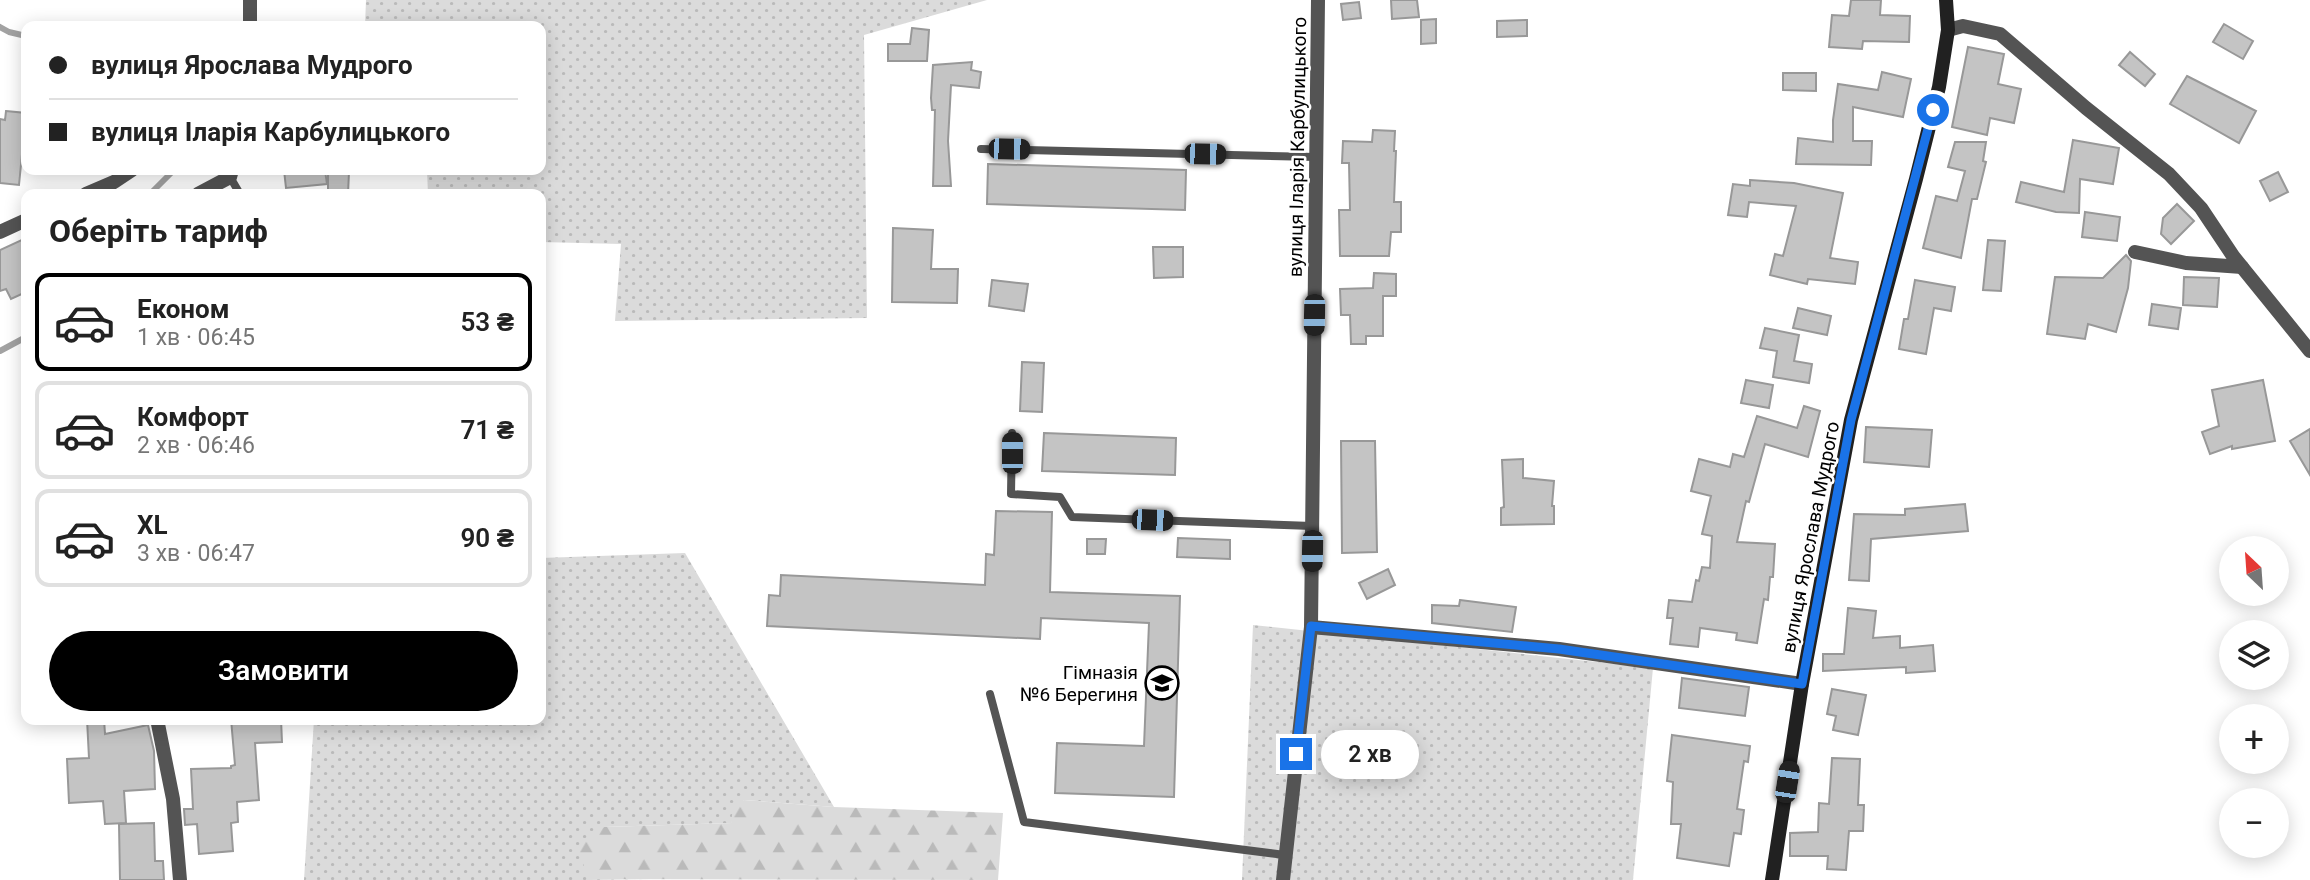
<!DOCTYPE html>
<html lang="uk">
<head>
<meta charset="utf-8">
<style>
	:root { --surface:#fff; --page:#f6f6f6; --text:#222; --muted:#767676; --line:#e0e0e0; --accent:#000 }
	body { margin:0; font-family:Roboto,sans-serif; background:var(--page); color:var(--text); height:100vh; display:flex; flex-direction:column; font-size:26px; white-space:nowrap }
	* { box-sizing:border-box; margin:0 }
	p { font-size:23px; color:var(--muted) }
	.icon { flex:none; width:38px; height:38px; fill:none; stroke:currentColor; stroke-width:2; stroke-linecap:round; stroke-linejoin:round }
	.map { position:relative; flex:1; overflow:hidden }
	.sheet { position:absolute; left:21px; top:189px; width:525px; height:536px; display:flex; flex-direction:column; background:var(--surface); border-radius:14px; box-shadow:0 4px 18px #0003 }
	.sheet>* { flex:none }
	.guide { position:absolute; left:21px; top:21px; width:525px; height:154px; border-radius:14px; box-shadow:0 4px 18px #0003; display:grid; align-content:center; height:154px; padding:0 28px; background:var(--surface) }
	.needle { width:46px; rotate:335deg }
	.tools { position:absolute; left:2219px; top:536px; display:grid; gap:14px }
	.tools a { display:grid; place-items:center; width:70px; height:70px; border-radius:50%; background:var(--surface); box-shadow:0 4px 18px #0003; font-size:35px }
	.end { position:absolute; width:32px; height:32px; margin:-16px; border:9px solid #1a73e8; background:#fff; box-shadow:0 0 0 4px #fff }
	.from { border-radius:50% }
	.bubble { position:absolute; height:49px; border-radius:24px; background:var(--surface); box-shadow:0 4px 18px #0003; font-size:23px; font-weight:600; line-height:49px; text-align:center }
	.car { position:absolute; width:21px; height:42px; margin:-21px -10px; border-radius:9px; box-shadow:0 0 5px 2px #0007; background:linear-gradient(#222 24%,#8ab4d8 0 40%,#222 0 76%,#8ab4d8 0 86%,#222 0) }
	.guide b { display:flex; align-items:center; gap:24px; height:66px; font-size:26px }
	.guide b+b { border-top:2px solid var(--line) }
	.guide i { width:18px; height:18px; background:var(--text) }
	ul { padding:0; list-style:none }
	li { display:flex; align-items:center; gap:21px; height:98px; margin:0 14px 10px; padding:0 14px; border:4px solid var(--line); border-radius:14px }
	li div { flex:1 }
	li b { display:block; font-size:26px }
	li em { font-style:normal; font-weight:600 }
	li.on { border-color:var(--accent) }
	li>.icon { width:63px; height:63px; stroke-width:1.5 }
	h2 { padding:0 28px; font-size:32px; line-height:84px }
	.cta { display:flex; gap:14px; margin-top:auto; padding:14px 28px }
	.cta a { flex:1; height:80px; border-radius:42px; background:var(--accent); color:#fff; font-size:28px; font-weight:600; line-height:80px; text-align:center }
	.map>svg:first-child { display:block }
	.grass { fill:url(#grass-dots) }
	.forest { fill:url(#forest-firs) }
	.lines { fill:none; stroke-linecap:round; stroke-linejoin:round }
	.stream { stroke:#a2a2a2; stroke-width:6 }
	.building { fill:#c4c4c4; stroke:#989898; stroke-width:2 }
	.lane { stroke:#545454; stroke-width:8 }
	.street { stroke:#545454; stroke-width:14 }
	.secondary { stroke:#212121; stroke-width:14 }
	.route { stroke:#1a73e8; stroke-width:9 }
	.labels { text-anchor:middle; stroke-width:5; stroke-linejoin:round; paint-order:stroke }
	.street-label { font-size:19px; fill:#000; stroke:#fff }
	.poi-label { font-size:19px; fill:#000; stroke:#fff; text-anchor:end }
</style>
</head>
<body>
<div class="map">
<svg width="2310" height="880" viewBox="0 0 2310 880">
	<defs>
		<pattern id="grass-dots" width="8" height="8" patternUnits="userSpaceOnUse" patternTransform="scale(1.75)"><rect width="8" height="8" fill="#dbdbdb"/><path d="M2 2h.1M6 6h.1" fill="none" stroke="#bababa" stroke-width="1.8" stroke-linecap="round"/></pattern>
		<pattern id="forest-firs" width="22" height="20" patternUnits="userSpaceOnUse" patternTransform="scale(1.75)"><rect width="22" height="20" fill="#dbdbdb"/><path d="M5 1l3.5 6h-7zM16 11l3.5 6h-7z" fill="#bababa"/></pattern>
	</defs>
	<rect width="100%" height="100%" fill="#fff"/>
	<g class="grass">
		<polygon points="366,0 987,0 864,35 867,318 615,321 621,244 541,242 541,194 428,194 427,170 541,170 541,26 365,26"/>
		<polygon points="685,553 834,807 744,800 731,823 604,827 589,879 649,880 304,880 314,719 541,719 541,558"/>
		<polygon points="1253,625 1653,668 1633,880 1242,880"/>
	</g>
	<polygon class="forest" points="744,800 834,807 1003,813 998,880 589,879 579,853 583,841 604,827 731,823 733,808"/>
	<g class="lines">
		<g class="stream">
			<polyline points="0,27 9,32 26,36"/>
			<polyline points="150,194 174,170"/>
			<polyline points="0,351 26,337"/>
		</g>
	</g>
	<g class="building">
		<polygon points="1391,0 1417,0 1419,17 1392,19"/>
		<polygon points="1851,0 1881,0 1880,15 1910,16 1909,42 1863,41 1862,49 1829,47 1832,15 1849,16"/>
		<polygon points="1359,2 1361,18 1343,20 1341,4"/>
		<polygon points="1436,19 1436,43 1421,44 1421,20"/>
		<polygon points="1527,20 1527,36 1497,37 1497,21"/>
		<polygon points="2224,24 2253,41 2243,59 2213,42"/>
		<polygon points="912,28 929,30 927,61 888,61 888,44 910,44"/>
		<polygon points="1968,47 2004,54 1998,84 2021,89 2014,123 1990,118 1987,135 1952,127"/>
		<polygon points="2130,52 2155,74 2145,86 2119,65"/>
		<polygon points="972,62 971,70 981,72 979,88 951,85 948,141 951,186 933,186 935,110 932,110 931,98 933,65"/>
		<polygon points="1882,72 1911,79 1903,117 1853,107 1853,141 1872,141 1871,165 1796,164 1798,138 1833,142 1833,120 1838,84 1878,90"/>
		<polygon points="1783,73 1816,73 1816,91 1783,90"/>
		<polygon points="2187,76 2256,111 2239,143 2170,104"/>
		<polygon points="6,111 26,113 19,185 0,183 0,119 5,120"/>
		<polygon points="1373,130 1395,131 1394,151 1396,151 1394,202 1401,202 1401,232 1391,232 1389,256 1340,256 1339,210 1350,210 1349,163 1342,163 1343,141 1372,142"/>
		<polygon points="2073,140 2119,148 2113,184 2080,179 2079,213 2056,212 2016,202 2021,182 2064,192"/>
		<polygon points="1955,142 1986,142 1983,161 1986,162 1977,199 1972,199 1961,258 1923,248 1936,196 1957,201 1965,171 1948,167"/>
		<polygon points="988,164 1186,170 1185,210 987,204"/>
		<polygon points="284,170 325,170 327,184 286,188"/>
		<polygon points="328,172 349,172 348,194 328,194"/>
		<polygon points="2278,172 2288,192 2270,201 2260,181"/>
		<polygon points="1750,180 1794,183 1843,193 1830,258 1858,262 1855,284 1808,279 1807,284 1770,275 1775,254 1783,256 1796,206 1749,202 1747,217 1728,215 1733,184 1750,186"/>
		<polygon points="2177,204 2194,221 2171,244 2161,234 2163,218"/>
		<polygon points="2085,212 2120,217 2117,241 2082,237"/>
		<polygon points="893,228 933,230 931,269 958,269 957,303 892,302"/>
		<polygon points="26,238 26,292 11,299 6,289 0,291 0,250"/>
		<polygon points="1988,240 2005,241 2001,291 1983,290"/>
		<polygon points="1153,247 1183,247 1183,277 1154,278"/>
		<polygon points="2126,255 2131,261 2128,288 2116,332 2088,324 2085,339 2047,334 2055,277 2103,278"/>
		<polygon points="1374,273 1396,274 1396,296 1383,296 1383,336 1366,336 1366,344 1351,344 1350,315 1341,315 1340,289 1373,288"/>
		<polygon points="2184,277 2219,278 2217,307 2183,305"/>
		<polygon points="992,280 1028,284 1024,311 989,306"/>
		<polygon points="1915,280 1955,287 1951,311 1934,308 1926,354 1899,349 1904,319 1908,319"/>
		<polygon points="2152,304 2181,308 2178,329 2149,325"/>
		<polygon points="1798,308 1831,316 1827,335 1793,328"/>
		<polygon points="1765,328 1799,335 1794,361 1812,364 1809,383 1773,377 1777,351 1760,348"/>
		<polygon points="1022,362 1044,363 1042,412 1020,411"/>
		<polygon points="1746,380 1773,385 1769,408 1741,403"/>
		<polygon points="2263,380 2275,441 2232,449 2232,446 2210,454 2202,432 2219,426 2212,390"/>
		<polygon points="1804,406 1820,411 1808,457 1765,444 1749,502 1746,501 1737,542 1775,544 1773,577 1770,577 1768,600 1764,599 1757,643 1736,640 1737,633 1700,628 1698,647 1670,644 1673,618 1667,618 1669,600 1692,602 1696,580 1699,581 1702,567 1710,568 1712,536 1702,534 1711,496 1691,491 1699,459 1730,467 1733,454 1744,457 1757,416 1797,428"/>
		<polygon points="1866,427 1932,430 1929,467 1864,462"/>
		<polygon points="2310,429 2310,475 2290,441"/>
		<polygon points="1044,433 1176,438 1175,475 1042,471"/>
		<polygon points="1341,441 1375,441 1377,552 1342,553"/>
		<polygon points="1523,459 1523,478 1554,481 1552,506 1554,506 1554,524 1501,525 1501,508 1504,507 1502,460"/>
		<polygon points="1965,504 1968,531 1871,539 1869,581 1849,580 1854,514 1905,515 1905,509"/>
		<polygon points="996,511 1052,512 1050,592 1180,596 1174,797 1055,793 1057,743 1144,746 1149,623 1041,618 1040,639 767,626 769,595 780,596 781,575 985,585 986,554 994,555"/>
		<polygon points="1178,538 1230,540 1230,559 1177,557"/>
		<polygon points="1087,539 1106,539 1105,554 1087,554"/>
		<polygon points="1388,569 1395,585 1367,599 1359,583"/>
		<polygon points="1460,600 1516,607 1512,632 1432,623 1432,605 1459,606"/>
		<polygon points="1848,608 1876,611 1873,638 1900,636 1900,648 1933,645 1935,671 1906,673 1906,667 1823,671 1823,654 1844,654"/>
		<polygon points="1682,678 1749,687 1745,716 1679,708"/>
		<polygon points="1832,689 1866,695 1858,735 1833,730 1836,716 1827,714"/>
		<polygon points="87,719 104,719 105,734 148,725 154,751 155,789 124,791 126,823 105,824 103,801 69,803 67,759 89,758"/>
		<polygon points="231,719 281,719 282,742 255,743 259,800 237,802 238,822 231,823 233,851 199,854 197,824 185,825 184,809 193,809 191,769 231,768 231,766 235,765"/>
		<polygon points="1672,735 1750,746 1748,762 1744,761 1737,809 1744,810 1741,834 1734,833 1729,866 1677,858 1681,824 1671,824 1673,782 1667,781"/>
		<polygon points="1832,758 1860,759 1858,805 1864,805 1863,831 1849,831 1846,870 1827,869 1828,856 1790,856 1790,833 1818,832 1819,803 1829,804"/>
		<polygon points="154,823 155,861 163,861 164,880 120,880 119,824"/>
	</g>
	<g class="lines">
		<g class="lane">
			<polyline points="981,149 1316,157"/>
			<polyline points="230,177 240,194"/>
			<polyline points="1012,433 1011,494 1060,497 1072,517 1312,526"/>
			<polyline points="990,694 1024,822 1285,855"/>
		</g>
		<g class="street">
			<polyline points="250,26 250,0"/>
			<polyline points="1948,30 1963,26 2000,34 2086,108 2169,174 2201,208 2233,256 2310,351"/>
			<polyline points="86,194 114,182 132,170"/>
			<polyline points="198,194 230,177 232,170"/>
			<polyline points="0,232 26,220"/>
			<polyline points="2135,252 2186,263 2242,267"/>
			<polyline points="1311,627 1559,649 1802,684"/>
			<polyline points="157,719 173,799 180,880"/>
			<polyline points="1283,880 1311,627 1318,0"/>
		</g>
		<polyline class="secondary" points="1772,880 1802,684 1851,420 1916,179 1939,87 1948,30 1946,0"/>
	</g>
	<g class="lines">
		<polyline class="route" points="1296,754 1311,626 1559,649 1802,684 1851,420 1933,110"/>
	</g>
	<defs>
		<symbol id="school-ring" viewBox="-11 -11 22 22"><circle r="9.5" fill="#fff" stroke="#000" stroke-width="1.5"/><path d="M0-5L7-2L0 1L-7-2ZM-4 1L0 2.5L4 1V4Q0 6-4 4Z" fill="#000"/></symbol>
	</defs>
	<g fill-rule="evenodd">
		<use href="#school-ring" x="1143" y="664" width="38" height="38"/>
	</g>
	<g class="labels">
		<g class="street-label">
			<text transform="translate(1297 147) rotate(-89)" y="7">вулиця Іларія Карбулицького</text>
			<text transform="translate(1810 537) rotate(-79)" y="7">вулиця Ярослава Мудрого</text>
		</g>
		<g class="poi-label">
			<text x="1138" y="679">Гімназія<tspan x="1138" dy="22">№6 Берегиня</tspan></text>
		</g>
	</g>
</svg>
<div class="tools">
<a><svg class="needle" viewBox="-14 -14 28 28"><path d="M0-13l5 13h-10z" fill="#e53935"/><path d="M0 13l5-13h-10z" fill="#767676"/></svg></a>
<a><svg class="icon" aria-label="layers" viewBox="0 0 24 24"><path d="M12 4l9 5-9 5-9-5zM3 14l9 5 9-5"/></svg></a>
<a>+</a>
<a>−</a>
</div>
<i class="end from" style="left:1933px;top:110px"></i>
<i class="end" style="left:1296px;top:754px"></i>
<div class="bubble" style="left:1321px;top:730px;width:98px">2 хв</div>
<i class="car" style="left:1009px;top:149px;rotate:91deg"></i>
<i class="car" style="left:1205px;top:154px;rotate:91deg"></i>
<i class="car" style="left:1314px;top:315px;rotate:181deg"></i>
<i class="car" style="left:1012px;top:453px;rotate:0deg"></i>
<i class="car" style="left:1152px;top:520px;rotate:92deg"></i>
<i class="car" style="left:1312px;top:551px;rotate:181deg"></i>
<i class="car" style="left:1787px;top:782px;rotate:9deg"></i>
<div class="guide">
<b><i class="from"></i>вулиця Ярослава Мудрого</b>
<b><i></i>вулиця Іларія Карбулицького</b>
</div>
<section class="sheet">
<h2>Оберіть тариф</h2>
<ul>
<li class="on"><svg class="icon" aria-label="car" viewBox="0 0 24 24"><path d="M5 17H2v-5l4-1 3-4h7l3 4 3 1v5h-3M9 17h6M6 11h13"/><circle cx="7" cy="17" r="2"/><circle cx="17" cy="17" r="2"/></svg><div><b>Економ</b><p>1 хв · 06:45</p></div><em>53 ₴</em></li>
<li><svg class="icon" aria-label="car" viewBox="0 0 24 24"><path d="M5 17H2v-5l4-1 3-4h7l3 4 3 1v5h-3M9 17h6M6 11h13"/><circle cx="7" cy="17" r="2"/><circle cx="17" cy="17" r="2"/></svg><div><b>Комфорт</b><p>2 хв · 06:46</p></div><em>71 ₴</em></li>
<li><svg class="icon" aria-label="car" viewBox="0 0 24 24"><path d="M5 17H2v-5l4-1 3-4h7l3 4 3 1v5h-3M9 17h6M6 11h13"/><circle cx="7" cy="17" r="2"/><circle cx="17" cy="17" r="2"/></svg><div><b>XL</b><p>3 хв · 06:47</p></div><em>90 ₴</em></li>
</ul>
<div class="cta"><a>Замовити</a></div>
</section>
</div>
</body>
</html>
